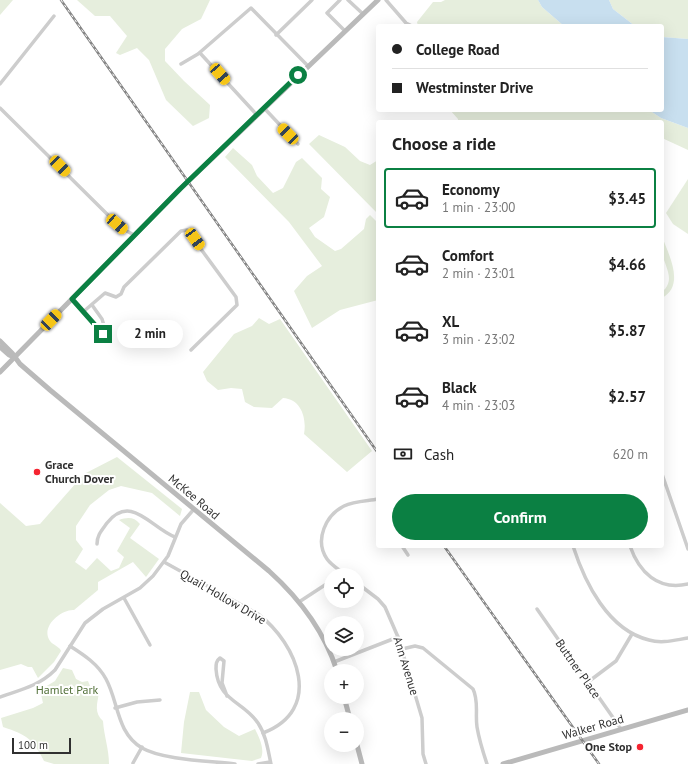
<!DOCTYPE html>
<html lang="en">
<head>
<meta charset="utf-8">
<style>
	:root { --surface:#fff; --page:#f2f2f2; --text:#222; --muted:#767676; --line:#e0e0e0; --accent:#0b8043 }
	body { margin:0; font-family:"PT Sans",sans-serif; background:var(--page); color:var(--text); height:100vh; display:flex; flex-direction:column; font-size:15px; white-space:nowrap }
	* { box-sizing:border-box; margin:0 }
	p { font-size:13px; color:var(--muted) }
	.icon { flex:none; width:22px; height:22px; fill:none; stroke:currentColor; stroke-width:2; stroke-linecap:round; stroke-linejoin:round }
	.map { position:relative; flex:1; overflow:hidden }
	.panel { position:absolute; left:376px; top:120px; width:288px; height:428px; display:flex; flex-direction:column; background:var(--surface); border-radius:4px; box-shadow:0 4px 16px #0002 }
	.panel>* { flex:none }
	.banner { position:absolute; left:376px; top:24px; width:288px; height:88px; border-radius:4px; box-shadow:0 4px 16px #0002; display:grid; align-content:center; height:88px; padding:0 16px; background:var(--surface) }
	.buttons { position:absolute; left:324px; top:568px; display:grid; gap:8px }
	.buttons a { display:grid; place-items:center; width:40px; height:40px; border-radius:50%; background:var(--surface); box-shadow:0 4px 16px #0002; font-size:20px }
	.scale { position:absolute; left:12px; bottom:10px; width:59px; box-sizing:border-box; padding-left:4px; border:2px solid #303030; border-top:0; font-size:11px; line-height:14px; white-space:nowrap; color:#303030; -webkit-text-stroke:3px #fff; paint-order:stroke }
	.end { position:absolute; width:18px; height:18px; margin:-9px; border:5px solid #0b8043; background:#fff; box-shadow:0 0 0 2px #fff }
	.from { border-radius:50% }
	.bubble { position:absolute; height:28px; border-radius:14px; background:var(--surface); box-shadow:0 4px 16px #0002; font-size:13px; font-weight:700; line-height:28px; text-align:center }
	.car { position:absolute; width:12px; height:24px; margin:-12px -6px; border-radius:5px; box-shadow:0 0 3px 1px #0007; background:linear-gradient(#f5c518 24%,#345 0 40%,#f5c518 0 76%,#345 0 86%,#f5c518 0) }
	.banner b { display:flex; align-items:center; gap:14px; height:38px; font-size:15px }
	.banner b+b { border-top:1px solid var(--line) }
	.banner i { width:10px; height:10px; background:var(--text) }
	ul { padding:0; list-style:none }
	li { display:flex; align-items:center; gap:12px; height:60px; margin:0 8px 6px; padding:0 8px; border:2px solid transparent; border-radius:4px }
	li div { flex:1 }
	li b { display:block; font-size:15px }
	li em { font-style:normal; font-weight:700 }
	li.current { border-color:var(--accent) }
	li>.icon { width:36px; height:36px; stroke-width:1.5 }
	h2 { padding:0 16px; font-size:18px; line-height:48px }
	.pay { display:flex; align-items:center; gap:10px; height:44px; padding:0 16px; font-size:15px }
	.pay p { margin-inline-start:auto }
	.primary-button { display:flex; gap:8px; margin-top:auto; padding:8px 16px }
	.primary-button a { flex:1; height:46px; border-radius:24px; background:var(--accent); color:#fff; font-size:16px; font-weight:700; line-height:46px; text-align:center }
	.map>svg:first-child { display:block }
	.green { fill:#e6eedd }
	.water { fill:#c8dfef }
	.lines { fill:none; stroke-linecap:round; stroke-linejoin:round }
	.street { stroke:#cdcdcd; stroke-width:3.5 }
	.secondary { stroke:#bababa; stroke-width:5 }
	.rail-casing { stroke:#858585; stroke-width:2.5 }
	.rail { stroke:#fff; stroke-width:1; stroke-dasharray:3; stroke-linecap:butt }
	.route { stroke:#0b8043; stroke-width:5 }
	.poi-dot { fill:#f52430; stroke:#fff; stroke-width:1.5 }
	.labels { text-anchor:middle; stroke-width:4; stroke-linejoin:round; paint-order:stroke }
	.poi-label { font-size:12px; font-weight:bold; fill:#303030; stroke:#fff; text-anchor:start }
	.street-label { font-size:12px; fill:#303030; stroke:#fff }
	.park-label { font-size:12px; fill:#527039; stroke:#fff }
</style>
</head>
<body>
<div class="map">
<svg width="688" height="764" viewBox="0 0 688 764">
	<rect width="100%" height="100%" fill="#fff"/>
	<g class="green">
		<polygon points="0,0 13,0 0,15"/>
		<polygon points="77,0 210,0 201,19 182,29 165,49 165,61 184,81 210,105 209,118 193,126 166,100 149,60 137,48 120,55 116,53 127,36 110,16 95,16"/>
		<polygon points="445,0 538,0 542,7 564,26 418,26 417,22 433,2 441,2"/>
		<polygon points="609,0 688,0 688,39 662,37 662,26 635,26 613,9"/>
		<polygon points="450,110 649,110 661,118 688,128 688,150 662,138 662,122 458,122 458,119"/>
		<polygon points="319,135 345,147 360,161 370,165 378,160 378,214 309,144"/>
		<polygon points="233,148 252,165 257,176 273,193 283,188 296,162 302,158 322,178 321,189 330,197 324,217 309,228 315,237 335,251 341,249 364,229 366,219 370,215 378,223 378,300 340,310 312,328 294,291 307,276 322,266 289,222 225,157"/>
		<polygon points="688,179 688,234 673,224 666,213"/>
		<path d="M662 236C668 254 686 285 662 298V292C676 280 665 267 662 253 661 247 662 241 662 236Z"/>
		<path d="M259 318 269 324 280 319 372 451 347 472 304 434C307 418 301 399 283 398L272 408 254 407 245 402 242 389 231 388 218 390 207 381 203 372 234 334 252 326Z"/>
		<path d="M117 457 182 509 180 516 152 493 121 486 109 490 90 505 76 526V540L83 549 75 562 86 570 97 558 111 571 119 568 124 557 117 551 130 528 119 520C128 517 134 517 140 524L130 538 159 559 146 577 133 562 98 582V590L74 610C61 609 40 627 50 641 53 645 60 647 61 651L54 662 38 678 32 667H28L21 664 0 670V503L26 526 40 524 84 474Z"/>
		<path d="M63 668 72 670 76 679 82 682 88 681 92 691 99 693C97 704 94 713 103 721 104 736 109 749 109 764H54L44 761C33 739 27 735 3 727L1 718 33 708 43 703 40 690 55 681Z"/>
		<path d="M190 692H199L206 710 224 727 239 736 255 729C259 737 265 749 261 758L252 761 181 753 184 722Z"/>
	</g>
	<g class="water">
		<polygon points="538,0 609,0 613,9 635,26 564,26 542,7"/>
		<polygon points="662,37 688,39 688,128 661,118 649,110 662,110"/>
	</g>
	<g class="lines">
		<g class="street">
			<polyline points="340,0 327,13 345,31"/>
			<polyline points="348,0 363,14"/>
			<polyline points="386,0 406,23 412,26"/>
			<polyline points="276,35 312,0"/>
			<polyline points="200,53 257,115"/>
			<polyline points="181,64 198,54 251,8 308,66"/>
			<polyline points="0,84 54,16"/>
			<polyline points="0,108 110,217 125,230 134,235"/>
			<polyline points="264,108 298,144"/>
			<polyline points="72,299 103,334"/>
			<polyline points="92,305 102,319 106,332"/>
			<polyline points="83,312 105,293 116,297 121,294 124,287 181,231 187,230 236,297 237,305 191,350"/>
			<polyline points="662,474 688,549"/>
			<path d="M97 544C97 535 102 530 107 523 131 493 151 528 175 537"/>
			<polyline points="402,546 408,555"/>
			<path d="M573 546C585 583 608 630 649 640 662 644 675 640 688 638"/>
			<path d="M630 546C639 572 658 591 688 584"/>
			<path d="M164 562 258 614C298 644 324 710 263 733"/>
			<path d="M346 575C340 570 332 566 327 559 314 540 326 515 344 506 354 501 367 501 378 499"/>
			<polyline points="357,583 378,599 385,607 398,637 422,718 423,754 426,764"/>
			<polyline points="124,598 150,645"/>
			<polyline points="299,602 331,581"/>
			<polyline points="537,609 621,729"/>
			<path d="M70 646C84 655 98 664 106 679 119 703 116 732 142 748 163 760 210 761 235 764"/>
			<path d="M402 649 415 646 423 648 473 689C479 701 475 714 477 727 479 739 483 752 487 764"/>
			<polyline points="334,662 398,637"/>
			<polyline points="588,682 616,661 632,634"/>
			<path d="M227 696 222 683 224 661 220 658C216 661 216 664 216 669 218 701 243 701 258 723 266 735 268 750 271 764"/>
			<path d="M0 697C20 690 39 686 55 670L85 623 103 609 140 588 153 576 168 556 181 524 194 509"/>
			<polyline points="115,708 137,702 160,700"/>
			<polyline points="133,763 142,747"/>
			<polyline points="258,764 270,762"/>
		</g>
		<g class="secondary">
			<path d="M0 341 12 353 20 364 50 390 269 571C300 599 324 630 337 671"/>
			<polyline points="0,347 9,355 14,357"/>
			<polyline points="0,372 180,189 378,0"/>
			<polyline points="344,697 350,719"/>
			<polyline points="357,745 362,764"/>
			<polyline points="503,764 688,710"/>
		</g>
		<defs>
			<g id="rail">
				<polyline points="61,0 378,453"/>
				<polyline points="444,546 599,764"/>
			</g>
		</defs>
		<use href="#rail" class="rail-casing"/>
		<use href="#rail" class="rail"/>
	</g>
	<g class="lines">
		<polyline class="route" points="103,334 72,299 180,189 298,75"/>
	</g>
	<g class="poi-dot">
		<circle cx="37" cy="472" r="4"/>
		<circle cx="640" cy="747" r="4"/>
	</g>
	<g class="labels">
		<g class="poi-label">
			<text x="45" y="469">Grace<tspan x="45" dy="14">Church Dover</tspan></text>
			<text x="632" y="751" text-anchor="end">One Stop</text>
		</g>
		<g class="street-label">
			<text transform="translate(194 497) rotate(40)" y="4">McKee Road</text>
			<text transform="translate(223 597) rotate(30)" y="4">Quail Hollow Drive</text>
			<text transform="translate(406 666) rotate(73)" y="4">Ann Avenue</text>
			<text transform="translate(578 669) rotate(55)" y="4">Buttner Place</text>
			<text transform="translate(593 727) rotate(-16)" y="4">Walker Road</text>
		</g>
		<g class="park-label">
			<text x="67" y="694">Hamlet Park</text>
		</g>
	</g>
</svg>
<div class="buttons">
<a><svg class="icon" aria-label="locate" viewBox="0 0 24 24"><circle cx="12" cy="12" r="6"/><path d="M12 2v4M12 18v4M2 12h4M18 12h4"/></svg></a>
<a><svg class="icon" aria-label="layers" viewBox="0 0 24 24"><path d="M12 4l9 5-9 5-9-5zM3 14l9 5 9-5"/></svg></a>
<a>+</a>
<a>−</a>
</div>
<div class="scale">100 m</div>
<i class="end from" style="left:298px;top:75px"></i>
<i class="end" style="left:103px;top:334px"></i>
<div class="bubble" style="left:117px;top:320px;width:66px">2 min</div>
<i class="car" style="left:220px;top:74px;rotate:139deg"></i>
<i class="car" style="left:288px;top:134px;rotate:315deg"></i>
<i class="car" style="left:60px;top:166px;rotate:135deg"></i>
<i class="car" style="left:117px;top:224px;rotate:131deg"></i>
<i class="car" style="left:195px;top:239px;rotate:144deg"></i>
<i class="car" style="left:51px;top:320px;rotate:44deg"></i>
<div class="banner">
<b><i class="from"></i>College Road</b>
<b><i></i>Westminster Drive</b>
</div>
<section class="panel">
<h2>Choose a ride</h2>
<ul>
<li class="current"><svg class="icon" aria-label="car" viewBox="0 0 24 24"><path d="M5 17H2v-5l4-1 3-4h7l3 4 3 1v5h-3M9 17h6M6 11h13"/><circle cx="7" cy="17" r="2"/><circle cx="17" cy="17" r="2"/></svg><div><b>Economy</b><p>1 min · 23:00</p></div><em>$3.45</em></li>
<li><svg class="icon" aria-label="car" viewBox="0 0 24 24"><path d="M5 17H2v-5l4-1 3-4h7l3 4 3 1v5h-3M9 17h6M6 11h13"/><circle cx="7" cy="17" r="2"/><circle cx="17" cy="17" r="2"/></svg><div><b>Comfort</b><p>2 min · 23:01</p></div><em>$4.66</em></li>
<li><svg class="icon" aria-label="car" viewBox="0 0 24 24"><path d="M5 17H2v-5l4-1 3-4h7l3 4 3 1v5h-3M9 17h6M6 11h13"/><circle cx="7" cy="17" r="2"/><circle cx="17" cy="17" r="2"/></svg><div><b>XL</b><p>3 min · 23:02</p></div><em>$5.87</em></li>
<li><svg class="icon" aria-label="car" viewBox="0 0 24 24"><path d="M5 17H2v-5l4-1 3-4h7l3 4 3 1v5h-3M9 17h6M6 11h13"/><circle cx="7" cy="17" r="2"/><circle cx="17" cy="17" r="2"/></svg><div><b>Black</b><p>4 min · 23:03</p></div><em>$2.57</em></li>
</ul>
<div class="pay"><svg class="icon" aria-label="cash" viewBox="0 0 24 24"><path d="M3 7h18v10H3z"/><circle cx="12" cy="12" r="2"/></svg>Cash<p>620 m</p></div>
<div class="primary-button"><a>Confirm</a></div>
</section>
</div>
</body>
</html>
